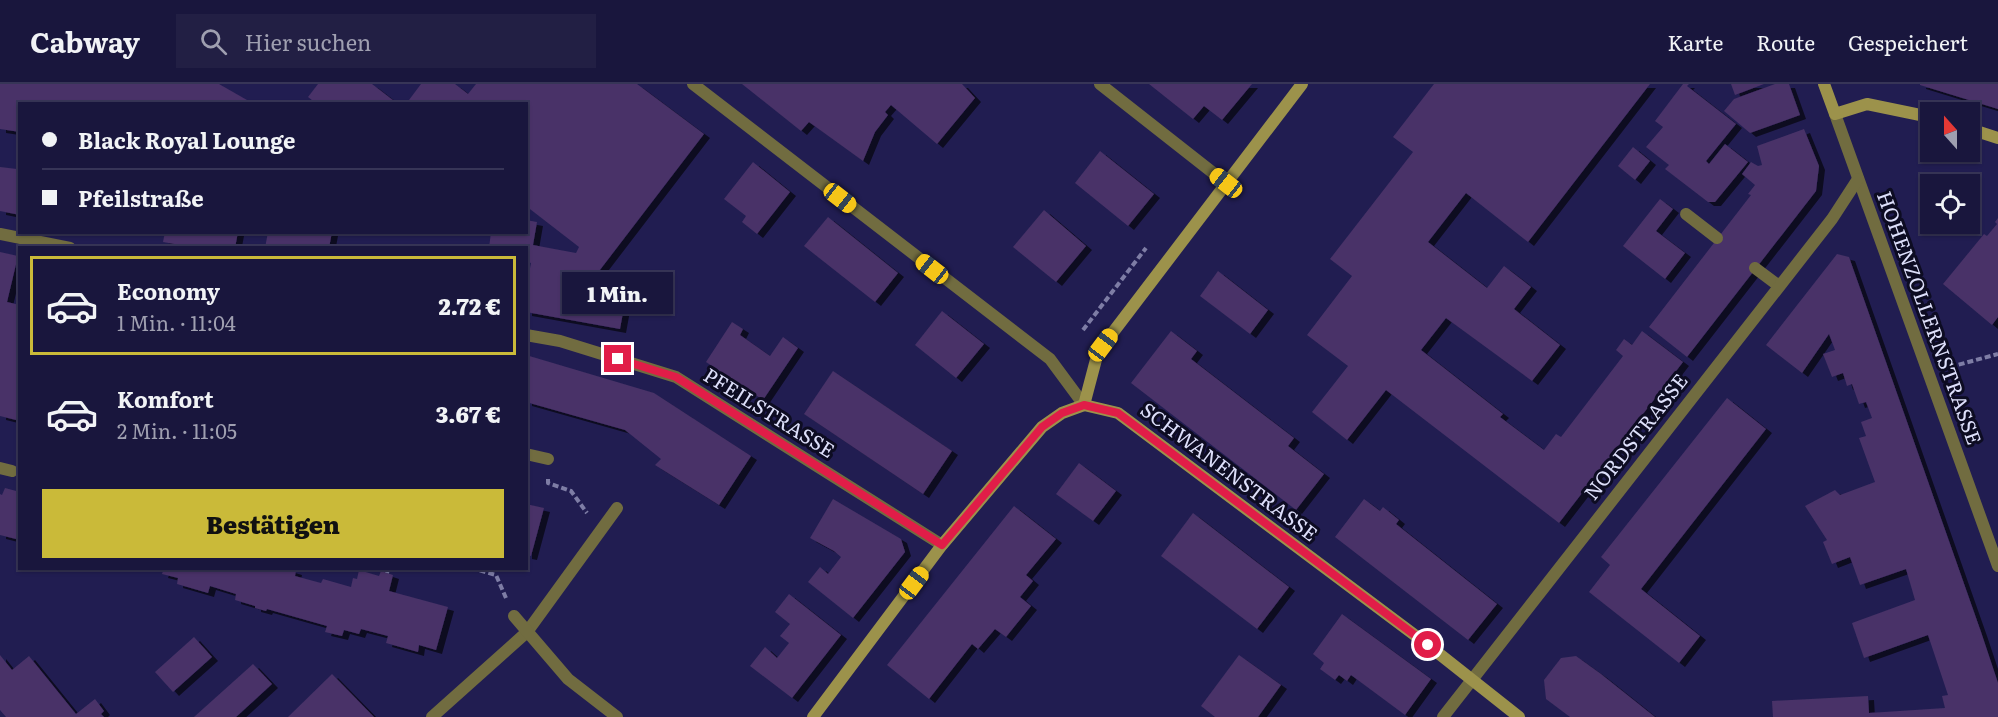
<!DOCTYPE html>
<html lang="de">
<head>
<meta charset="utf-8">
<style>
	:root { --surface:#19163d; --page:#221f44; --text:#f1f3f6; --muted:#9f9fb0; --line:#373557; --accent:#caba39 }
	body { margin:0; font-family:Literata,serif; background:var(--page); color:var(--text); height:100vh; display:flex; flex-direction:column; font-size:22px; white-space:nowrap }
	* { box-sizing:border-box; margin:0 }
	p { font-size:20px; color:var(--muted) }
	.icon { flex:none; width:33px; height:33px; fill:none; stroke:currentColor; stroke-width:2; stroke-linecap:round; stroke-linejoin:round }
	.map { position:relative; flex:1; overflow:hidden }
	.side { position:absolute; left:18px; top:162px; width:510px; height:324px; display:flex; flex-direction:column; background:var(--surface); border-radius:0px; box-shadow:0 2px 4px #0004,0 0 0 2px var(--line) }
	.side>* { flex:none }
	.banner { position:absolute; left:18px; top:18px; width:510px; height:132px; border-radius:0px; box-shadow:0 2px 4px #0004,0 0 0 2px var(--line); display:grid; align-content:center; height:132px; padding:0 24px; background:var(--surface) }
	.needle { width:39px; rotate:339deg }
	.fabs { position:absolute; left:1920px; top:18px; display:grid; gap:12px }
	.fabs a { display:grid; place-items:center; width:60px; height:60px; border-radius:0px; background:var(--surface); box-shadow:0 2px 4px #0004,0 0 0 2px var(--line); font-size:30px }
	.end { position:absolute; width:27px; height:27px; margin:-14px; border:8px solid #e11d48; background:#fff; box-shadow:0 0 0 3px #fff }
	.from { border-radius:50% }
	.bubble { position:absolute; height:42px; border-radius:0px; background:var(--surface); box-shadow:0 2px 4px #0004,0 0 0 2px var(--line); font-size:20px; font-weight:800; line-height:42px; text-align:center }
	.car { position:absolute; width:18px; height:36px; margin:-18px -9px; border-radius:8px; box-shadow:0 0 4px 2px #0007; background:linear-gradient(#f5c518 24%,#345 0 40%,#f5c518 0 76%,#345 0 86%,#f5c518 0) }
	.banner b { display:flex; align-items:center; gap:21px; height:57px; font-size:22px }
	.banner b+b { border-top:2px solid var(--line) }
	.banner i { width:15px; height:15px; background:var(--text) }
	ul { padding:10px 0 0; list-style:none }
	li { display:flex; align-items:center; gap:18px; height:99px; margin:0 12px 9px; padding:0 12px; border:3px solid transparent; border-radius:0px }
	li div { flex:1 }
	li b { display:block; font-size:22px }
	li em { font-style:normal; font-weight:800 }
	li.active { border-color:var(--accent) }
	li>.icon { width:54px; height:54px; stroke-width:1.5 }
	.action { display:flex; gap:12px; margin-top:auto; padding:12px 24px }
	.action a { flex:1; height:69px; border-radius:0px; background:var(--accent); color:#111; font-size:24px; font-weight:800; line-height:69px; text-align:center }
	header { display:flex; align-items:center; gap:36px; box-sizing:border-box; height:84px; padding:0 30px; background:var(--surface); border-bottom:2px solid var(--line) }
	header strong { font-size:28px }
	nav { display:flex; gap:33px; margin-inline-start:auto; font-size:21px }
	.search { width:420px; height:54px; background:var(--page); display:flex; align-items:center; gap:15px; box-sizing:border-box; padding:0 21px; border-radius:0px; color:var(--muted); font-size:22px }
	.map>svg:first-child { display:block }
	.building { fill:#483267; filter:url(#shadow) }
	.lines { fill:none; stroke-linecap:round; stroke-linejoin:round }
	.path { stroke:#7e7da5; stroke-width:4; stroke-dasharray:6 3; stroke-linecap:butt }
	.lane { stroke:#716c40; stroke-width:12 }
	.street { stroke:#716c40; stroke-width:12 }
	.secondary { stroke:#9c924b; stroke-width:12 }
	.route { stroke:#e11d48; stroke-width:8 }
	.labels { text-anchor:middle; stroke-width:6; stroke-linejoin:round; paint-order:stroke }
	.street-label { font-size:20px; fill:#dddffa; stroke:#0d0c22 }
</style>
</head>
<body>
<header>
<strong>Cabway</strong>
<div class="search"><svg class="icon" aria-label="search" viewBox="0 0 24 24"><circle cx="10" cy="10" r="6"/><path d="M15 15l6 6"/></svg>Hier suchen</div>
<nav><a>Karte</a><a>Route</a><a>Gespeichert</a></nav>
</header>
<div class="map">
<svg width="1998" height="633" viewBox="0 0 1998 633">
	<defs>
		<filter id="shadow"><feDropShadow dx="6" dy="4" stdDeviation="0" flood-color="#0009"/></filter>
	</defs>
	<rect width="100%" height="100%" fill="#211d51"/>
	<g class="building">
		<polygon points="0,0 219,0 254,20 20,20 20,48 0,45"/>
		<polygon points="318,0 372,0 398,20 317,20 308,13"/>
		<polygon points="421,0 455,0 468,10 476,0 637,0 704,50 593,195 628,201 620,245 526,228 526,204 531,179 526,178 526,164 489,164 491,148 526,148 526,136 537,138 533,161 576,169 579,163 526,122 526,20 406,20"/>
		<polygon points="742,0 962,0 975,14 937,60 891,21 885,28 888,31 875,48 863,77 809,38 801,47"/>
		<polygon points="1149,0 1252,0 1222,36 1204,22 1193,35"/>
		<polygon points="1434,0 1650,0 1528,158 1466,109 1428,158 1487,204 1504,182 1531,203 1514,225 1560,261 1532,297 1446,234 1421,266 1503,330 1500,333 1544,366 1556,350 1561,353 1623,272 1616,266 1624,255 1632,261 1642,247 1683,278 1559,439 1386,306 1347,356 1312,328 1348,282 1307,251 1352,192 1330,175 1413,68 1393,53"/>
		<polygon points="1683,0 1689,0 1687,2 1736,40 1706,77 1709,80 1725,60 1748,78 1715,118 1708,118 1665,85 1669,81 1646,63 1663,43 1655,37"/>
		<polygon points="1731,0 1764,0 1735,11"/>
		<polygon points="1775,0 1789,0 1800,31 1750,49 1724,27 1734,15"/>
		<polygon points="1920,0 1998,0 1998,25 1920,1"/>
		<polygon points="1804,45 1819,82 1816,107 1687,273 1649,243 1751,111 1748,110 1755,101 1742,90 1751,78 1758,82 1762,81 1757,62"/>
		<polygon points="1633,63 1650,77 1635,96 1618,82"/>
		<polygon points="1100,67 1154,110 1128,142 1075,99"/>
		<polygon points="753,78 790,108 757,150 742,138 746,132 724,115"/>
		<polygon points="18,80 20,80 20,131 0,127 0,83 17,85"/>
		<polygon points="1660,115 1673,125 1656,147 1685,169 1665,195 1623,162"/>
		<polygon points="1044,126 1086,162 1056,198 1013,163"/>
		<polygon points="828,133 898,189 875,218 804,162"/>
		<polygon points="1998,134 1998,233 1992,241 1943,200 1984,150 1987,152 1997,140 1995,138"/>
		<polygon points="165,148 238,148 235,164 197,164 163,158"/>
		<polygon points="268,148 332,148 329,164 265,164"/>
		<polygon points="0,168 18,172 7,218 20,221 20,337 0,332"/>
		<polygon points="1837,170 1849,173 1981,548 1998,599 1998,633 1773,633 1772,617 1868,612 1869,629 1945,624 1942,612 1948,611 1928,551 1864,574 1852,539 1915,516 1906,485 1860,501 1850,473 1832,480 1823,458 1827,456 1805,422 1835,406 1840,411 1875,398 1859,354 1866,352 1861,338 1872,334 1866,318 1859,320 1852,300 1847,302 1843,289 1832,293 1823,270 1835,266 1829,250 1802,289 1766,261"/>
		<polygon points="1218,187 1268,226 1250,250 1200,212"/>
		<polygon points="942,227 984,260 956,294 915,261"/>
		<polygon points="732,238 743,245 740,251 770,272 783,253 798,264 763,316 706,278"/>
		<polygon points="1171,247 1197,267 1191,275 1294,354 1288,362 1324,390 1296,426 1131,299"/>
		<polygon points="526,271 654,309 751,372 719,421 655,381 661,375 625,346 526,318"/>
		<polygon points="833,287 952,367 923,410 804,330"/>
		<polygon points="1727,314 1766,345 1641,505 1700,552 1679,579 1589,508 1610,481 1601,473"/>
		<polygon points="1079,379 1116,407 1093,437 1056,410"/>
		<polygon points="5,404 20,408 20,456 0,451 0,410 2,411"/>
		<polygon points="833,415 901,455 905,468 853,534 808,498 820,483 828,490 841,473 834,467 810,454"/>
		<polygon points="1364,415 1380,427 1383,423 1399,436 1396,440 1497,520 1468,556 1335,453"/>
		<polygon points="526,420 544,424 531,472 526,471"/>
		<polygon points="1014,422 1056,455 1026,491 1033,497 1020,513 1031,522 1006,553 995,545 978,565 972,560 929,615 887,581"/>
		<polygon points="1193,429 1289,503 1257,545 1161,472"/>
		<polygon points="164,484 286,484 296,487 295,492 321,499 323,495 351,503 353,494 357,495 359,486 379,492 381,487 393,491 389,507 448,523 436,566 419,561 418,568 386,559 388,552 361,545 359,550 344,546 342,552 325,548 327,542 267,525 266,527 255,524 255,522 235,516 236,510 210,502 208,509 177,500 178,494 162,490"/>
		<polygon points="789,510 841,551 792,614 750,582 765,563 777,574 789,559 780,552 790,540 775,528"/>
		<polygon points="1342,530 1431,595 1405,631 1351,591 1347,597 1339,591 1335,596 1320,585 1324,579 1313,570"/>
		<polygon points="194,553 212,573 173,608 155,588"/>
		<polygon points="0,571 12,586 29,572 76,630 95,615 104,627 101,630 104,633 6,633 0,626"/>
		<polygon points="1239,571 1281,601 1258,633 1215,633 1201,622"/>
		<polygon points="1576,572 1601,590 1655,633 1570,633 1546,615 1544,596 1561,574"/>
		<polygon points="253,580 272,600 236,633 194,633"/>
		<polygon points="332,590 374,633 288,633"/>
	</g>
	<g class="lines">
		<g class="path">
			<polyline points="1083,246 1146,164"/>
			<polyline points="1950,283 1998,270"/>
			<polyline points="548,395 548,399 571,407 587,429"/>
			<polyline points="416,484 417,484"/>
			<polyline points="471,484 496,491 506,514"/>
			<polyline points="387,489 388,484"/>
		</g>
		<g class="lane">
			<polyline points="1100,0 1226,99"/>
			<polyline points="1686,130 1717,154"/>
			<polyline points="1755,184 1779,202"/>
			<polyline points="526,370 548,375"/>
			<polyline points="0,384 12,387"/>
			<polyline points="432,633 527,548 617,424"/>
		</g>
		<g class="street">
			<polyline points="693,0 1050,275 1084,321"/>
			<polyline points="1835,30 1998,482"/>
			<polyline points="0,150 70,164"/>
			<polyline points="526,251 560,257 676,293 942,461"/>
			<polyline points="514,532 568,595 617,633"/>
			<polyline points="1443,633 1832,135 1858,95"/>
		</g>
		<g class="secondary">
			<polyline points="1824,0 1835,30 1867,20 1930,33"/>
			<polyline points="1970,45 1998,54"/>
			<polyline points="1084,321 1118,329 1428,561 1519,633"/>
			<polyline points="1084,321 1098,268 1302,0"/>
			<polyline points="813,633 942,461 1042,343 1062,329 1084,321"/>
		</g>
	</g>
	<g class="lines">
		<polyline class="route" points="618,275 676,293 942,461 1042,343 1062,329 1084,321 1118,329 1428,561"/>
	</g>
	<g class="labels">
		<g class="street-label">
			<text transform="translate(1929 234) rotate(70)" y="7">HOHENZOLLERNSTRASSE</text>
			<text transform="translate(769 329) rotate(32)" y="7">PFEILSTRASSE</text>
			<text transform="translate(1636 353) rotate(-52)" y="7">NORDSTRASSE</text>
			<text transform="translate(1229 388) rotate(37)" y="7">SCHWANENSTRASSE</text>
		</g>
	</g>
</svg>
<div class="fabs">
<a><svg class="needle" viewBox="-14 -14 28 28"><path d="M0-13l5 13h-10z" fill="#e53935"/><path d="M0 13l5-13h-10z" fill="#9f9fb0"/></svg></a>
<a><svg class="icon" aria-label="locate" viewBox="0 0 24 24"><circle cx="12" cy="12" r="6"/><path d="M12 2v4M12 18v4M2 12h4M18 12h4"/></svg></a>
</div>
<i class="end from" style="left:1428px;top:561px"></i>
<i class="end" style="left:618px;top:275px"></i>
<div class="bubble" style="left:562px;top:188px;width:111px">1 Min.</div>
<i class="car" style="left:1226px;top:99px;rotate:308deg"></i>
<i class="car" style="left:840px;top:114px;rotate:128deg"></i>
<i class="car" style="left:932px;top:185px;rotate:308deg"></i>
<i class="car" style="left:1103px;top:261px;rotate:37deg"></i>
<i class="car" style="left:914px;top:499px;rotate:37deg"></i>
<div class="banner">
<b><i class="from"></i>Black Royal Lounge</b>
<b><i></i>Pfeilstraße</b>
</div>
<section class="side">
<ul>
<li class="active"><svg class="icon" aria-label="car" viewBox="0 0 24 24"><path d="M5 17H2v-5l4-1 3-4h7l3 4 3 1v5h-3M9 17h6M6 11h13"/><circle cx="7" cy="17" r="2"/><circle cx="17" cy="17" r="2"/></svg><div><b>Economy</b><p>1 Min. · 11:04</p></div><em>2.72 €</em></li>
<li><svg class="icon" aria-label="car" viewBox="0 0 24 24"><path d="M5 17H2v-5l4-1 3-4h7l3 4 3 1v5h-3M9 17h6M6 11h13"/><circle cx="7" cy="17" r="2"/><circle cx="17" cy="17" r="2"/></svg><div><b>Komfort</b><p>2 Min. · 11:05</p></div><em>3.67 €</em></li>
</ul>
<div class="action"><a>Bestätigen</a></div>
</section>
</div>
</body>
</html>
